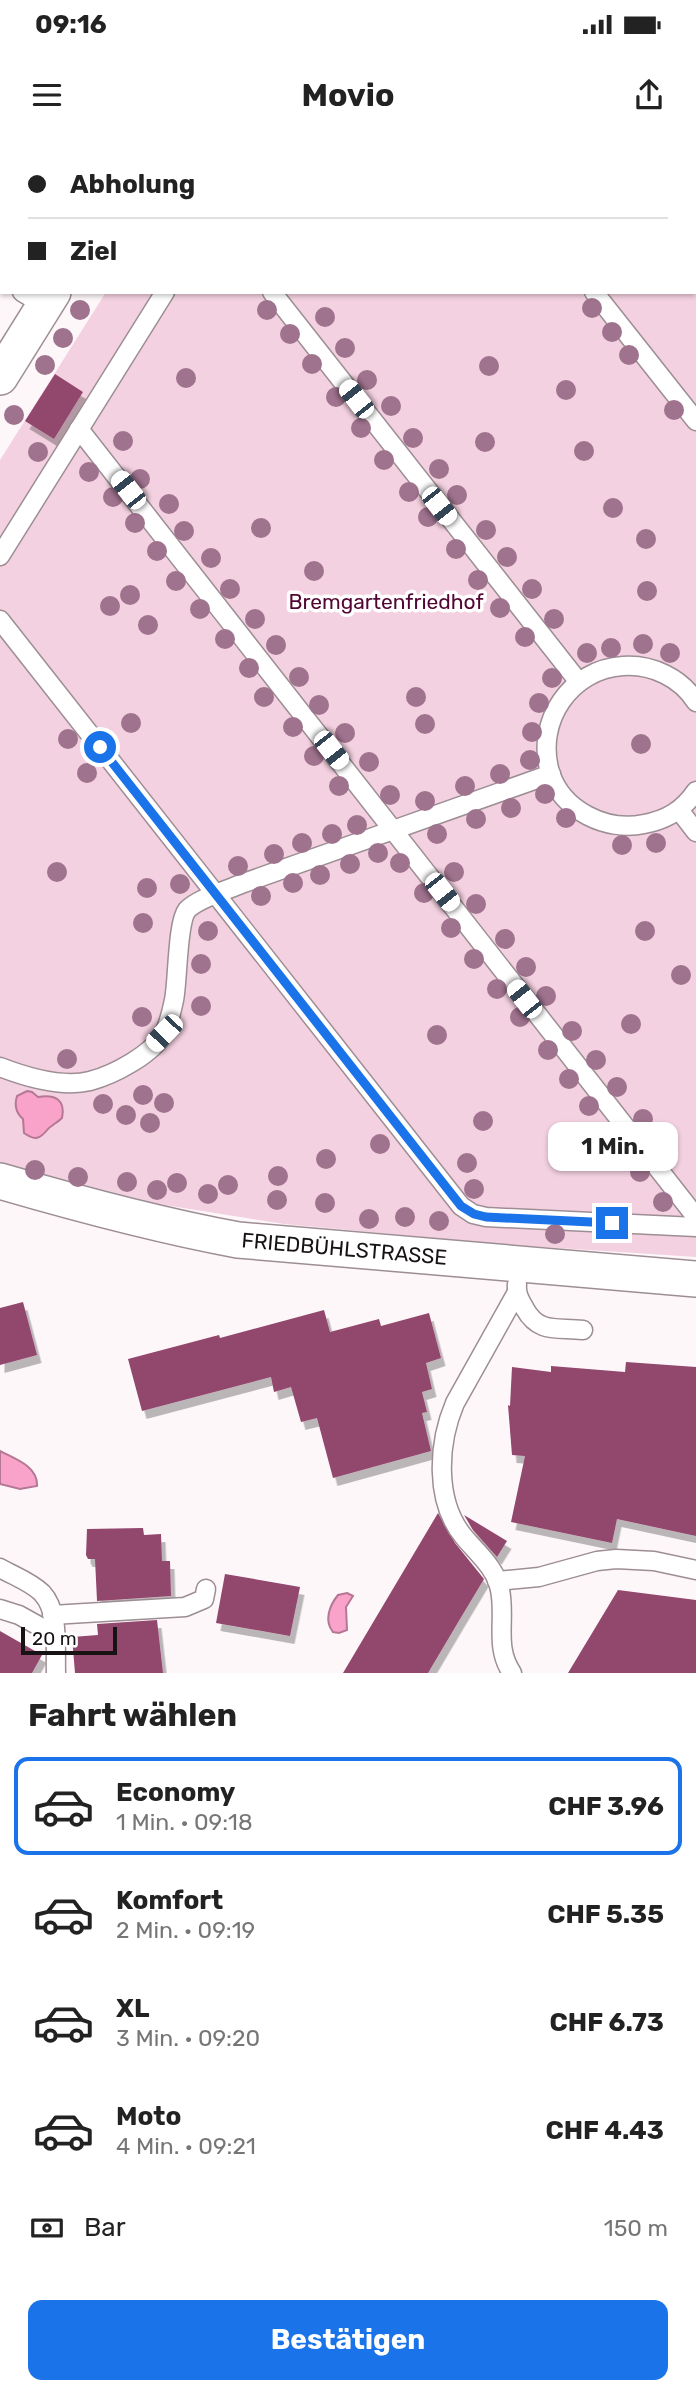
<!DOCTYPE html>
<html lang="de">
<head>
<meta charset="utf-8">
<style>
	:root { --surface:#fff; --page:#f2f2f2; --text:#222; --muted:#767676; --line:#e0e0e0; --accent:#1a73e8 }
	body { margin:0; font-family:Rubik,sans-serif; background:var(--page); color:var(--text); height:100vh; display:flex; flex-direction:column; font-size:26px; white-space:nowrap }
	* { box-sizing:border-box; margin:0 }
	p { font-size:23px; color:var(--muted) }
	.icon { flex:none; width:38px; height:38px; fill:none; stroke:currentColor; stroke-width:2; stroke-linecap:round; stroke-linejoin:round }
	.map { position:relative; height:1533px; overflow:hidden }
	.drawer { display:flex; flex-direction:column; background:var(--surface); flex:1 }
	.drawer>* { flex:none }
	.hud { position:absolute; left:0px; top:0px; width:696px; height:154px; box-shadow:0 2px 5px #0004; display:grid; align-content:center; height:154px; padding:0 28px; background:var(--surface) }
	.scale { position:absolute; left:21px; bottom:18px; width:96px; box-sizing:border-box; padding-left:7px; border:4px solid #171214; border-top:0; font-size:19px; line-height:24px; white-space:nowrap; color:#171214; -webkit-text-stroke:5px #fff; paint-order:stroke }
	.end { position:absolute; width:32px; height:32px; margin:-16px; border:9px solid #1a73e8; background:#fff; box-shadow:0 0 0 4px #fff }
	.from { border-radius:50% }
	.bubble { position:absolute; height:49px; border-radius:14px; background:var(--surface); box-shadow:0 2px 5px #0004; font-size:23px; font-weight:700; line-height:49px; text-align:center }
	.car { position:absolute; width:21px; height:42px; margin:-21px -10px; border-radius:9px; box-shadow:0 0 5px 2px #0007; background:linear-gradient(#fff 24%,#345 0 40%,#fff 0 76%,#345 0 86%,#fff 0) }
	.hud b { display:flex; align-items:center; gap:24px; height:66px; font-size:26px }
	.hud b+b { border-top:2px solid var(--line) }
	.hud i { width:18px; height:18px; background:var(--text) }
	ul { padding:0; list-style:none }
	li { display:flex; align-items:center; gap:21px; height:98px; margin:0 14px 10px; padding:0 14px; border:4px solid transparent; border-radius:14px }
	li div { flex:1 }
	li b { display:block; font-size:26px }
	li em { font-style:normal; font-weight:700 }
	li.active { border-color:var(--accent) }
	li>.icon { width:63px; height:63px; stroke-width:1.5 }
	h2 { padding:0 28px; font-size:32px; line-height:84px }
	.pay { display:flex; align-items:center; gap:18px; height:77px; padding:0 28px; font-size:26px }
	.pay p { margin-inline-start:auto }
	.action { display:flex; gap:14px; margin-top:auto; padding:14px 28px }
	.action a { flex:1; height:80px; border-radius:14px; background:var(--accent); color:#fff; font-size:28px; font-weight:700; line-height:80px; text-align:center }
	.status { display:flex; justify-content:space-between; align-items:center; height:49px; padding:0 35px; background:var(--surface); direction:ltr }
	.status svg { height:19px; fill:currentColor }
	header { display:flex; justify-content:space-between; align-items:center; height:91px; padding:0 28px; background:var(--surface); font-size:32px; font-weight:700 }
	.map>svg:first-child { display:block }
	.green { fill:#f4d1e0 }
	.water { fill:#f9a3cb; stroke:#b57894; stroke-width:2 }
	.building { fill:#92466c; filter:url(#shadow) }
	.lines { fill:none; stroke-linecap:round; stroke-linejoin:round }
	.service-casing { stroke:#9d8e94; stroke-width:21 }
	.minor-casing { stroke:#9d8e94; stroke-width:38 }
	.service { stroke:#fff; stroke-width:18 }
	.minor { stroke:#fff; stroke-width:35 }
	.tree { fill:#9f728d }
	.route { stroke:#1a73e8; stroke-width:9 }
	.labels { text-anchor:middle; stroke-width:7; stroke-linejoin:round; paint-order:stroke }
	.park-label { font-size:21px; fill:#520633; stroke:#fff }
	.street-label { font-size:21px; fill:#171214; stroke:#fff }
</style>
</head>
<body>
<div class="status"><b>09:16</b><svg viewBox="0 0 49 12"><path d="M0 12V9h3v3zM5 12V6h3v6zM10 12V3h3v9zM15 12V0h3v12zM26 1h20v11H26zM47 4h2v5h-2z"/></svg></div>
<header><svg class="icon" aria-label="menu" viewBox="0 0 24 24"><path d="M4 6h16M4 12h16M4 18h16"/></svg>Movio<svg class="icon" aria-label="share" viewBox="0 0 24 24"><path d="M12 15V3M7 8l5-5 5 5M5 13v7h14v-7"/></svg></header>
<div class="map">
<svg width="696" height="1533" viewBox="0 0 696 1533">
	<defs>
		<filter id="shadow"><feDropShadow dx="4.5" dy="8" stdDeviation="0" flood-color="#0004"/></filter>
	</defs>
	<rect width="100%" height="100%" fill="#fef7fa"/>
	<polygon class="green" points="202,0 696,0 696,1117 498,1104 284,1084 158,1064 0,1023 0,320 106,152 695,152 695,2 201,2"/>
	<g class="water">
		<path d="M27 951 32 952 38 957C54 954 66 959 62 978 58 982 52 985 48 989 40 999 35 1001 24 993L23 979C16 973 14 966 17 956Z"/>
		<path d="M0 1311C15 1319 38 1326 37 1346L20 1349 0 1344Z"/>
		<path d="M347 1453 353 1456 346 1467 347 1490 339 1493 333 1492C324 1481 329 1466 338 1455Z"/>
	</g>
	<g class="building">
		<polygon points="55,234 83,252 54,299 25,281"/>
		<polygon points="23,1162 37,1215 0,1225 0,1168"/>
		<polygon points="324,1170 330,1192 379,1179 381,1186 429,1173 441,1218 426,1223 432,1249 422,1252 427,1272 422,1273 431,1311 333,1338 317,1278 301,1282 291,1247 274,1252 271,1237 142,1271 128,1219 219,1195 220,1198"/>
		<polygon points="626,1222 696,1227 696,1396 617,1379 612,1403 511,1382 525,1316 512,1315 508,1265 510,1266 512,1227 551,1232 551,1226 625,1232"/>
		<polygon points="438,1373 455,1403 484,1439 460,1479 428,1533 343,1533"/>
		<polygon points="464,1375 507,1401 497,1417 473,1390"/>
		<polygon points="143,1388 144,1395 161,1394 162,1421 170,1421 171,1456 97,1461 95,1419 88,1419 86,1415 87,1389"/>
		<polygon points="225,1434 300,1447 290,1496 216,1483"/>
		<polygon points="618,1450 696,1460 696,1533 568,1533"/>
		<polygon points="157,1480 163,1533 75,1533 72,1497 98,1495 97,1484"/>
		<polygon points="0,1491 42,1515 32,1533 0,1533"/>
	</g>
	<g class="lines">
		<defs>
			<g id="service">
				<polyline points="260,2 261,0"/>
				<polyline points="475,2 478,0"/>
				<polyline points="0,137 2,138"/>
				<polyline points="22,152 45,166"/>
				<polyline points="272,152 578,541"/>
				<polyline points="594,152 696,281"/>
				<polyline points="79,289 696,1077"/>
				<polyline points="0,416 165,152"/>
				<polyline points="0,480 461,1066 473,1074 486,1077 696,1087"/>
				<path d="M696 562C681 538 652 524 623 526 571 529 535 581 550 632 562 671 607 692 644 684 667 680 683 670 696 651"/>
				<polyline points="679,670 696,692"/>
				<path d="M0 927C26 937 62 948 90 941 113 935 154 914 165 891 169 882 172 870 174 860 178 841 177 783 187 770 197 759 227 750 241 744L551 634"/>
				<path d="M517 1144C516 1154 520 1160 525 1169 539 1194 557 1187 583 1190"/>
				<path d="M0 1428C14 1436 31 1442 42 1453 60 1472 55 1510 56 1533"/>
				<polyline points="497,1441 539,1437 597,1421 616,1419 654,1421 696,1430"/>
				<polyline points="0,1469 19,1475 55,1495"/>
				<polyline points="52,1475 185,1467 204,1459 206,1449"/>
				<path d="M512 1533C494 1507 506 1479 500 1450 496 1428 477 1413 464 1397 434 1361 438 1303 455 1263L516 1154"/>
			</g>
			<g id="minor">
				<polyline points="148,2 149,0"/>
				<polyline points="0,237 53,152"/>
				<path id="s1" d="M0 1041C79 1064 157 1085 238 1100L696 1139"/>
			</g>
		</defs>
		<use href="#service" class="service-casing"/>
		<use href="#minor" class="minor-casing"/>
		<use href="#service" class="service"/>
		<use href="#minor" class="minor"/>
	</g>
	<g class="tree">
		<circle cx="592" cy="168" r="10"/>
		<circle cx="80" cy="170" r="10"/>
		<circle cx="267" cy="170" r="10"/>
		<circle cx="325" cy="177" r="10"/>
		<circle cx="612" cy="192" r="10"/>
		<circle cx="290" cy="194" r="10"/>
		<circle cx="63" cy="198" r="10"/>
		<circle cx="345" cy="208" r="10"/>
		<circle cx="629" cy="215" r="10"/>
		<circle cx="312" cy="224" r="10"/>
		<circle cx="45" cy="225" r="10"/>
		<circle cx="489" cy="226" r="10"/>
		<circle cx="186" cy="238" r="10"/>
		<circle cx="367" cy="240" r="10"/>
		<circle cx="566" cy="250" r="10"/>
		<circle cx="336" cy="257" r="10"/>
		<circle cx="391" cy="266" r="10"/>
		<circle cx="674" cy="270" r="10"/>
		<circle cx="14" cy="275" r="10"/>
		<circle cx="361" cy="288" r="10"/>
		<circle cx="413" cy="298" r="10"/>
		<circle cx="123" cy="301" r="10"/>
		<circle cx="485" cy="302" r="10"/>
		<circle cx="584" cy="311" r="10"/>
		<circle cx="38" cy="312" r="10"/>
		<circle cx="384" cy="320" r="10"/>
		<circle cx="439" cy="329" r="10"/>
		<circle cx="89" cy="332" r="10"/>
		<circle cx="140" cy="339" r="10"/>
		<circle cx="409" cy="352" r="10"/>
		<circle cx="457" cy="355" r="10"/>
		<circle cx="113" cy="357" r="10"/>
		<circle cx="169" cy="364" r="10"/>
		<circle cx="613" cy="368" r="10"/>
		<circle cx="428" cy="377" r="10"/>
		<circle cx="135" cy="383" r="10"/>
		<circle cx="261" cy="388" r="10"/>
		<circle cx="486" cy="390" r="10"/>
		<circle cx="184" cy="391" r="10"/>
		<circle cx="646" cy="399" r="10"/>
		<circle cx="456" cy="409" r="10"/>
		<circle cx="157" cy="411" r="10"/>
		<circle cx="507" cy="417" r="10"/>
		<circle cx="211" cy="418" r="10"/>
		<circle cx="314" cy="431" r="10"/>
		<circle cx="478" cy="440" r="10"/>
		<circle cx="176" cy="441" r="10"/>
		<circle cx="230" cy="449" r="10"/>
		<circle cx="532" cy="449" r="10"/>
		<circle cx="647" cy="451" r="10"/>
		<circle cx="130" cy="455" r="10"/>
		<circle cx="110" cy="466" r="10"/>
		<circle cx="500" cy="468" r="10"/>
		<circle cx="200" cy="469" r="10"/>
		<circle cx="255" cy="479" r="10"/>
		<circle cx="554" cy="479" r="10"/>
		<circle cx="148" cy="485" r="10"/>
		<circle cx="525" cy="497" r="10"/>
		<circle cx="225" cy="499" r="10"/>
		<circle cx="643" cy="504" r="10"/>
		<circle cx="276" cy="505" r="10"/>
		<circle cx="611" cy="508" r="10"/>
		<circle cx="587" cy="513" r="10"/>
		<circle cx="670" cy="513" r="10"/>
		<circle cx="249" cy="528" r="10"/>
		<circle cx="299" cy="537" r="10"/>
		<circle cx="552" cy="538" r="10"/>
		<circle cx="264" cy="557" r="10"/>
		<circle cx="416" cy="557" r="10"/>
		<circle cx="539" cy="563" r="10"/>
		<circle cx="319" cy="565" r="10"/>
		<circle cx="131" cy="583" r="10"/>
		<circle cx="425" cy="584" r="10"/>
		<circle cx="293" cy="587" r="10"/>
		<circle cx="532" cy="592" r="10"/>
		<circle cx="345" cy="593" r="10"/>
		<circle cx="68" cy="599" r="10"/>
		<circle cx="641" cy="604" r="10"/>
		<circle cx="314" cy="616" r="10"/>
		<circle cx="530" cy="620" r="10"/>
		<circle cx="369" cy="622" r="10"/>
		<circle cx="87" cy="633" r="10"/>
		<circle cx="500" cy="634" r="10"/>
		<circle cx="339" cy="646" r="10"/>
		<circle cx="465" cy="646" r="10"/>
		<circle cx="545" cy="654" r="10"/>
		<circle cx="390" cy="655" r="10"/>
		<circle cx="425" cy="661" r="10"/>
		<circle cx="511" cy="668" r="10"/>
		<circle cx="566" cy="678" r="10"/>
		<circle cx="476" cy="679" r="10"/>
		<circle cx="357" cy="685" r="10"/>
		<circle cx="332" cy="694" r="10"/>
		<circle cx="437" cy="694" r="10"/>
		<circle cx="302" cy="703" r="10"/>
		<circle cx="656" cy="703" r="10"/>
		<circle cx="622" cy="705" r="10"/>
		<circle cx="378" cy="713" r="10"/>
		<circle cx="274" cy="714" r="10"/>
		<circle cx="400" cy="723" r="10"/>
		<circle cx="350" cy="724" r="10"/>
		<circle cx="238" cy="726" r="10"/>
		<circle cx="57" cy="732" r="10"/>
		<circle cx="454" cy="732" r="10"/>
		<circle cx="320" cy="735" r="10"/>
		<circle cx="293" cy="743" r="10"/>
		<circle cx="180" cy="744" r="10"/>
		<circle cx="147" cy="748" r="10"/>
		<circle cx="424" cy="753" r="10"/>
		<circle cx="261" cy="756" r="10"/>
		<circle cx="476" cy="764" r="10"/>
		<circle cx="143" cy="783" r="10"/>
		<circle cx="451" cy="788" r="10"/>
		<circle cx="208" cy="791" r="10"/>
		<circle cx="645" cy="791" r="10"/>
		<circle cx="505" cy="799" r="10"/>
		<circle cx="474" cy="819" r="10"/>
		<circle cx="201" cy="824" r="10"/>
		<circle cx="526" cy="827" r="10"/>
		<circle cx="681" cy="835" r="10"/>
		<circle cx="497" cy="849" r="10"/>
		<circle cx="546" cy="856" r="10"/>
		<circle cx="201" cy="866" r="10"/>
		<circle cx="142" cy="877" r="10"/>
		<circle cx="520" cy="877" r="10"/>
		<circle cx="631" cy="884" r="10"/>
		<circle cx="572" cy="891" r="10"/>
		<circle cx="437" cy="895" r="10"/>
		<circle cx="548" cy="910" r="10"/>
		<circle cx="67" cy="919" r="10"/>
		<circle cx="596" cy="920" r="10"/>
		<circle cx="569" cy="939" r="10"/>
		<circle cx="617" cy="947" r="10"/>
		<circle cx="143" cy="955" r="10"/>
		<circle cx="164" cy="963" r="10"/>
		<circle cx="103" cy="964" r="10"/>
		<circle cx="589" cy="966" r="10"/>
		<circle cx="126" cy="975" r="10"/>
		<circle cx="643" cy="979" r="10"/>
		<circle cx="483" cy="981" r="10"/>
		<circle cx="150" cy="983" r="10"/>
		<circle cx="616" cy="999" r="10"/>
		<circle cx="380" cy="1004" r="10"/>
		<circle cx="667" cy="1012" r="10"/>
		<circle cx="326" cy="1019" r="10"/>
		<circle cx="467" cy="1023" r="10"/>
		<circle cx="35" cy="1030" r="10"/>
		<circle cx="640" cy="1032" r="10"/>
		<circle cx="278" cy="1036" r="10"/>
		<circle cx="78" cy="1037" r="10"/>
		<circle cx="127" cy="1042" r="10"/>
		<circle cx="177" cy="1043" r="10"/>
		<circle cx="228" cy="1045" r="10"/>
		<circle cx="474" cy="1049" r="10"/>
		<circle cx="157" cy="1050" r="10"/>
		<circle cx="208" cy="1054" r="10"/>
		<circle cx="277" cy="1060" r="10"/>
		<circle cx="663" cy="1062" r="10"/>
		<circle cx="325" cy="1063" r="10"/>
		<circle cx="405" cy="1077" r="10"/>
		<circle cx="369" cy="1079" r="10"/>
		<circle cx="439" cy="1081" r="10"/>
		<circle cx="555" cy="1094" r="10"/>
	</g>
	<g class="lines">
		<polyline class="route" points="100,607 461,1066 474,1074 486,1077 612,1083"/>
	</g>
	<g class="labels">
		<g class="park-label">
			<text x="386" y="469">Bremgartenfriedhof</text>
		</g>
		<g class="street-label">
			<text dy="7" stroke="none"><textPath href="#s1" startOffset="352">FRIEDBÜHLSTRASSE</textPath></text>
		</g>
	</g>
</svg>
<div class="scale">20 m</div>
<i class="end from" style="left:100px;top:607px"></i>
<i class="end" style="left:612px;top:1083px"></i>
<div class="bubble" style="left:548px;top:982px;width:130px">1 Min.</div>
<i class="car" style="left:356px;top:259px;rotate:322deg"></i>
<i class="car" style="left:128px;top:350px;rotate:322deg"></i>
<i class="car" style="left:439px;top:366px;rotate:142deg"></i>
<i class="car" style="left:331px;top:610px;rotate:142deg"></i>
<i class="car" style="left:442px;top:752px;rotate:142deg"></i>
<i class="car" style="left:524px;top:859px;rotate:322deg"></i>
<i class="car" style="left:164px;top:893px;rotate:224deg"></i>
<div class="hud">
<b><i class="from"></i>Abholung</b>
<b><i></i>Ziel</b>
</div>
</div>
<section class="drawer">
<h2>Fahrt wählen</h2>
<ul>
<li class="active"><svg class="icon" aria-label="car" viewBox="0 0 24 24"><path d="M5 17H2v-5l4-1 3-4h7l3 4 3 1v5h-3M9 17h6M6 11h13"/><circle cx="7" cy="17" r="2"/><circle cx="17" cy="17" r="2"/></svg><div><b>Economy</b><p>1 Min. · 09:18</p></div><em>CHF 3.96</em></li>
<li><svg class="icon" aria-label="car" viewBox="0 0 24 24"><path d="M5 17H2v-5l4-1 3-4h7l3 4 3 1v5h-3M9 17h6M6 11h13"/><circle cx="7" cy="17" r="2"/><circle cx="17" cy="17" r="2"/></svg><div><b>Komfort</b><p>2 Min. · 09:19</p></div><em>CHF 5.35</em></li>
<li><svg class="icon" aria-label="car" viewBox="0 0 24 24"><path d="M5 17H2v-5l4-1 3-4h7l3 4 3 1v5h-3M9 17h6M6 11h13"/><circle cx="7" cy="17" r="2"/><circle cx="17" cy="17" r="2"/></svg><div><b>XL</b><p>3 Min. · 09:20</p></div><em>CHF 6.73</em></li>
<li><svg class="icon" aria-label="car" viewBox="0 0 24 24"><path d="M5 17H2v-5l4-1 3-4h7l3 4 3 1v5h-3M9 17h6M6 11h13"/><circle cx="7" cy="17" r="2"/><circle cx="17" cy="17" r="2"/></svg><div><b>Moto</b><p>4 Min. · 09:21</p></div><em>CHF 4.43</em></li>
</ul>
<div class="pay"><svg class="icon" aria-label="cash" viewBox="0 0 24 24"><path d="M3 7h18v10H3z"/><circle cx="12" cy="12" r="2"/></svg>Bar<p>150 m</p></div>
<div class="action"><a>Bestätigen</a></div>
</section>
</body>
</html>
